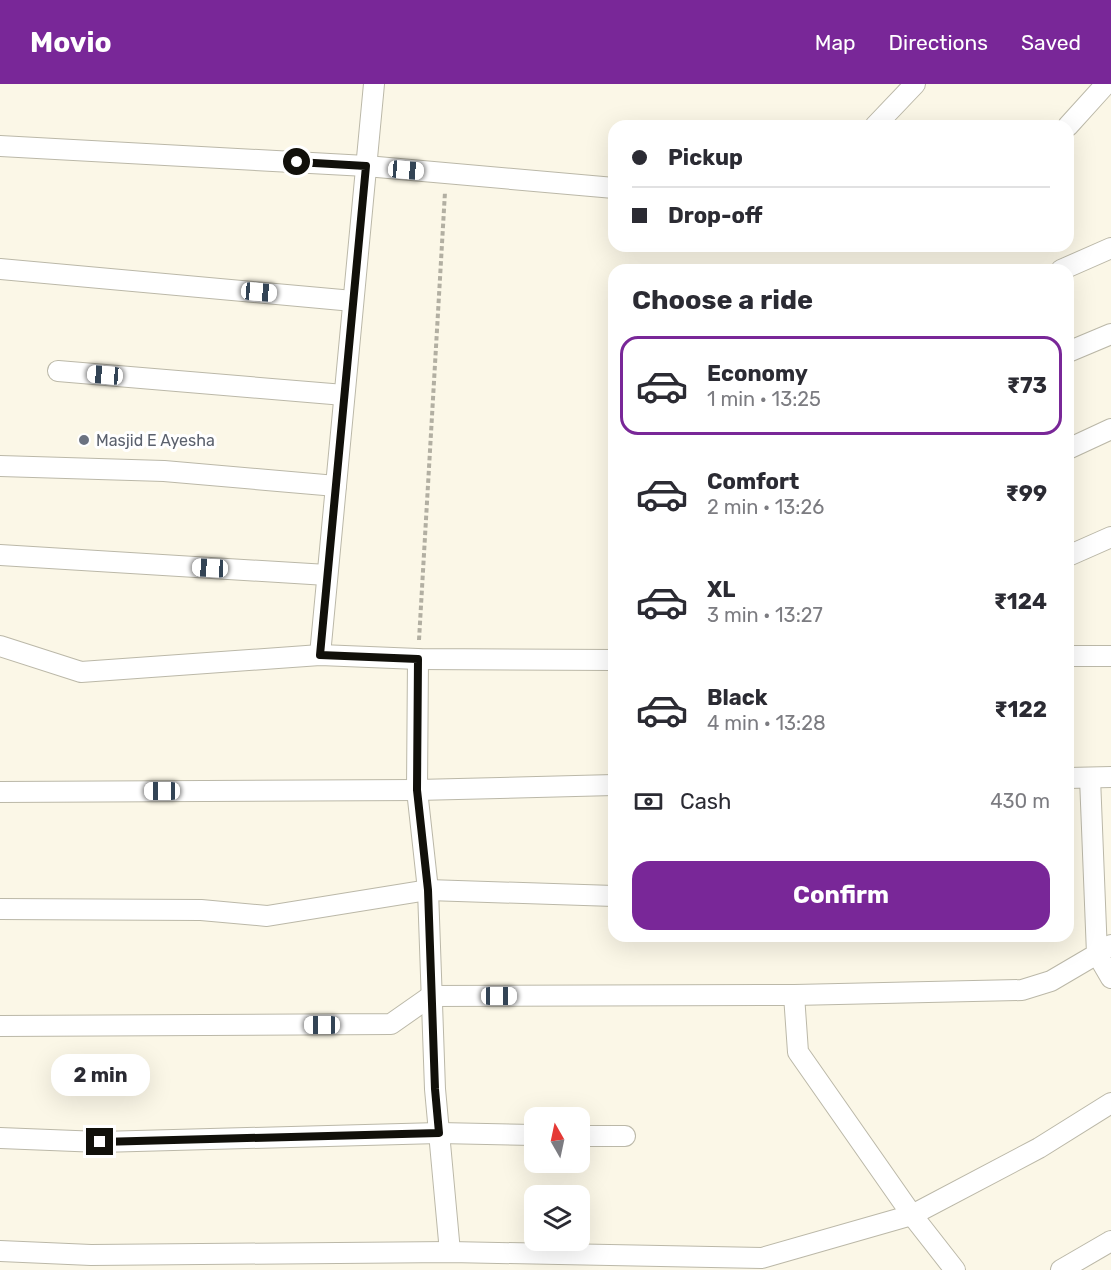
<!DOCTYPE html>
<html lang="en">
<head>
<meta charset="utf-8">
<style>
	:root { --surface:#fff; --page:#f2f2f3; --text:#2b2b33; --muted:#7c7c81; --line:#e1e1e2; --accent:#792798 }
	body { margin:0; font-family:Rubik,sans-serif; background:var(--page); color:var(--text); height:100vh; display:flex; flex-direction:column; font-size:22px; white-space:nowrap }
	* { box-sizing:border-box; margin:0 }
	p { font-size:20px; color:var(--muted) }
	.icon { flex:none; width:33px; height:33px; fill:none; stroke:currentColor; stroke-width:2; stroke-linecap:round; stroke-linejoin:round }
	.map { position:relative; flex:1; overflow:hidden }
	.sheet { position:absolute; left:608px; top:180px; width:466px; height:678px; display:flex; flex-direction:column; background:var(--surface); border-radius:18px; box-shadow:0 6px 24px #0002 }
	.sheet>* { flex:none }
	.top-card { position:absolute; left:608px; top:36px; width:466px; height:132px; border-radius:18px; box-shadow:0 6px 24px #0002; display:grid; align-content:center; height:132px; padding:0 24px; background:var(--surface) }
	.needle { width:39px; rotate:351deg }
	.buttons { position:absolute; left:524px; top:1023px; display:grid; gap:12px }
	.buttons a { display:grid; place-items:center; width:66px; height:66px; border-radius:12px; background:var(--surface); box-shadow:0 6px 24px #0002; font-size:30px }
	.end { position:absolute; width:27px; height:27px; margin:-14px; border:8px solid #11100a; background:#fff; box-shadow:0 0 0 3px #fff }
	.from { border-radius:50% }
	.bubble { position:absolute; height:42px; border-radius:18px; background:var(--surface); box-shadow:0 6px 24px #0002; font-size:20px; font-weight:700; line-height:42px; text-align:center }
	.car { position:absolute; width:18px; height:36px; margin:-18px -9px; border-radius:8px; box-shadow:0 0 4px 2px #0007; background:linear-gradient(#fff 24%,#345 0 40%,#fff 0 76%,#345 0 86%,#fff 0) }
	.top-card b { display:flex; align-items:center; gap:21px; height:57px; font-size:22px }
	.top-card b+b { border-top:2px solid var(--line) }
	.top-card i { width:15px; height:15px; background:var(--text) }
	ul { padding:0; list-style:none }
	li { display:flex; align-items:center; gap:18px; height:99px; margin:0 12px 9px; padding:0 12px; border:3px solid transparent; border-radius:18px }
	li div { flex:1 }
	li b { display:block; font-size:22px }
	li em { font-style:normal; font-weight:700 }
	li.selected { border-color:var(--accent) }
	li>.icon { width:54px; height:54px; stroke-width:1.5 }
	h2 { padding:0 24px; font-size:27px; line-height:72px }
	.pay { display:flex; align-items:center; gap:15px; height:66px; padding:0 24px; font-size:22px }
	.pay p { margin-inline-start:auto }
	.primary-button { display:flex; gap:12px; margin-top:auto; padding:12px 24px }
	.primary-button a { flex:1; height:69px; border-radius:18px; background:var(--accent); color:#fff; font-size:24px; font-weight:700; line-height:69px; text-align:center }
	header { display:flex; align-items:center; gap:36px; box-sizing:border-box; height:84px; padding:0 30px; background:var(--accent); color:#fff }
	header strong { font-size:28px }
	nav { display:flex; gap:33px; margin-inline-start:auto; font-size:21px }
	.map>svg:first-child { display:block }
	.lines { fill:none; stroke-linecap:round; stroke-linejoin:round }
	.street-casing { stroke:#bbb8a8; stroke-width:22 }
	.path { stroke:#b2afa2; stroke-width:4; stroke-dasharray:4.5 3; stroke-linecap:butt }
	.street { stroke:#fff; stroke-width:20 }
	.route { stroke:#11100a; stroke-width:8 }
	.worship-dot { fill:#6b7280; stroke:#fff; stroke-width:2 }
	.labels { text-anchor:middle; stroke-width:6; stroke-linejoin:round; paint-order:stroke }
	.worship-label { font-size:16px; fill:#5b616d; stroke:#fff; text-anchor:start }
</style>
</head>
<body>
<header>
<strong>Movio</strong>
<nav><a>Map</a><a>Directions</a><a>Saved</a></nav>
</header>
<div class="map">
<svg width="1111" height="1186" viewBox="0 0 1111 1186">
	<rect width="100%" height="100%" fill="#fbf7e7"/>
	<g class="lines">
		<defs>
			<g id="street">
				<polyline points="875,42 915,0"/>
				<polyline points="1068,42 1106,0"/>
				<polyline points="0,62 366,82 614,104"/>
				<polyline points="0,185 353,217"/>
				<polyline points="1061,186 1111,164"/>
				<polyline points="1068,268 1111,250"/>
				<polyline points="58,287 344,311"/>
				<polyline points="1068,365 1111,345"/>
				<polyline points="0,382 164,387 336,402"/>
				<polyline points="0,471 327,491"/>
				<polyline points="1068,472 1111,453"/>
				<polyline points="0,562 81,588 320,571 418,575 614,576"/>
				<polyline points="320,571 374,0"/>
				<polyline points="1068,572 1111,572"/>
				<polyline points="418,575 417,706 428,806 435,1005 450,1168"/>
				<polyline points="1068,694 1111,693"/>
				<polyline points="0,708 417,706 614,701"/>
				<polyline points="0,825 201,826 267,832 428,806 614,812"/>
				<polyline points="1111,861 1097,870 1111,894"/>
				<polyline points="794,911 798,968 912,1131 955,1186"/>
				<polyline points="0,942 391,940 431,912 794,911 1022,906 1051,897 1097,870 1090,694"/>
				<polyline points="579,1052 625,1052"/>
				<polyline points="0,1054 100,1058 439,1049 534,1051"/>
				<polyline points="0,1167 91,1171 450,1168 762,1174 912,1131 1039,1064 1111,1019"/>
				<polyline points="1061,1186 1111,1157"/>
			</g>
		</defs>
		<use href="#street" class="street-casing"/>
		<polyline class="path" points="419,556 445,108"/>
		<use href="#street" class="street"/>
	</g>
	<g class="lines">
		<polyline class="route" points="100,1058 439,1049 435,1005 428,806 417,706 418,575 320,571 366,82 297,78"/>
	</g>
	<circle class="worship-dot" cx="84" cy="356" r="6"/>
	<g class="labels">
		<g class="worship-label">
			<text x="96" y="362">Masjid E Ayesha</text>
		</g>
	</g>
</svg>
<div class="buttons">
<a><svg class="needle" viewBox="-14 -14 28 28"><path d="M0-13l5 13h-10z" fill="#e53935"/><path d="M0 13l5-13h-10z" fill="#7c7c81"/></svg></a>
<a><svg class="icon" aria-label="layers" viewBox="0 0 24 24"><path d="M12 4l9 5-9 5-9-5zM3 14l9 5 9-5"/></svg></a>
</div>
<i class="end from" style="left:297px;top:78px"></i>
<i class="end" style="left:100px;top:1058px"></i>
<div class="bubble" style="left:51px;top:970px;width:99px">2 min</div>
<i class="car" style="left:406px;top:86px;rotate:95deg"></i>
<i class="car" style="left:259px;top:208px;rotate:95deg"></i>
<i class="car" style="left:105px;top:291px;rotate:275deg"></i>
<i class="car" style="left:210px;top:484px;rotate:273deg"></i>
<i class="car" style="left:162px;top:707px;rotate:270deg"></i>
<i class="car" style="left:499px;top:912px;rotate:90deg"></i>
<i class="car" style="left:322px;top:941px;rotate:270deg"></i>
<div class="top-card">
<b><i class="from"></i>Pickup</b>
<b><i></i>Drop-off</b>
</div>
<section class="sheet">
<h2>Choose a ride</h2>
<ul>
<li class="selected"><svg class="icon" aria-label="car" viewBox="0 0 24 24"><path d="M5 17H2v-5l4-1 3-4h7l3 4 3 1v5h-3M9 17h6M6 11h13"/><circle cx="7" cy="17" r="2"/><circle cx="17" cy="17" r="2"/></svg><div><b>Economy</b><p>1 min · 13:25</p></div><em>₹73</em></li>
<li><svg class="icon" aria-label="car" viewBox="0 0 24 24"><path d="M5 17H2v-5l4-1 3-4h7l3 4 3 1v5h-3M9 17h6M6 11h13"/><circle cx="7" cy="17" r="2"/><circle cx="17" cy="17" r="2"/></svg><div><b>Comfort</b><p>2 min · 13:26</p></div><em>₹99</em></li>
<li><svg class="icon" aria-label="car" viewBox="0 0 24 24"><path d="M5 17H2v-5l4-1 3-4h7l3 4 3 1v5h-3M9 17h6M6 11h13"/><circle cx="7" cy="17" r="2"/><circle cx="17" cy="17" r="2"/></svg><div><b>XL</b><p>3 min · 13:27</p></div><em>₹124</em></li>
<li><svg class="icon" aria-label="car" viewBox="0 0 24 24"><path d="M5 17H2v-5l4-1 3-4h7l3 4 3 1v5h-3M9 17h6M6 11h13"/><circle cx="7" cy="17" r="2"/><circle cx="17" cy="17" r="2"/></svg><div><b>Black</b><p>4 min · 13:28</p></div><em>₹122</em></li>
</ul>
<div class="pay"><svg class="icon" aria-label="cash" viewBox="0 0 24 24"><path d="M3 7h18v10H3z"/><circle cx="12" cy="12" r="2"/></svg>Cash<p>430 m</p></div>
<div class="primary-button"><a>Confirm</a></div>
</section>
</div>
</body>
</html>
